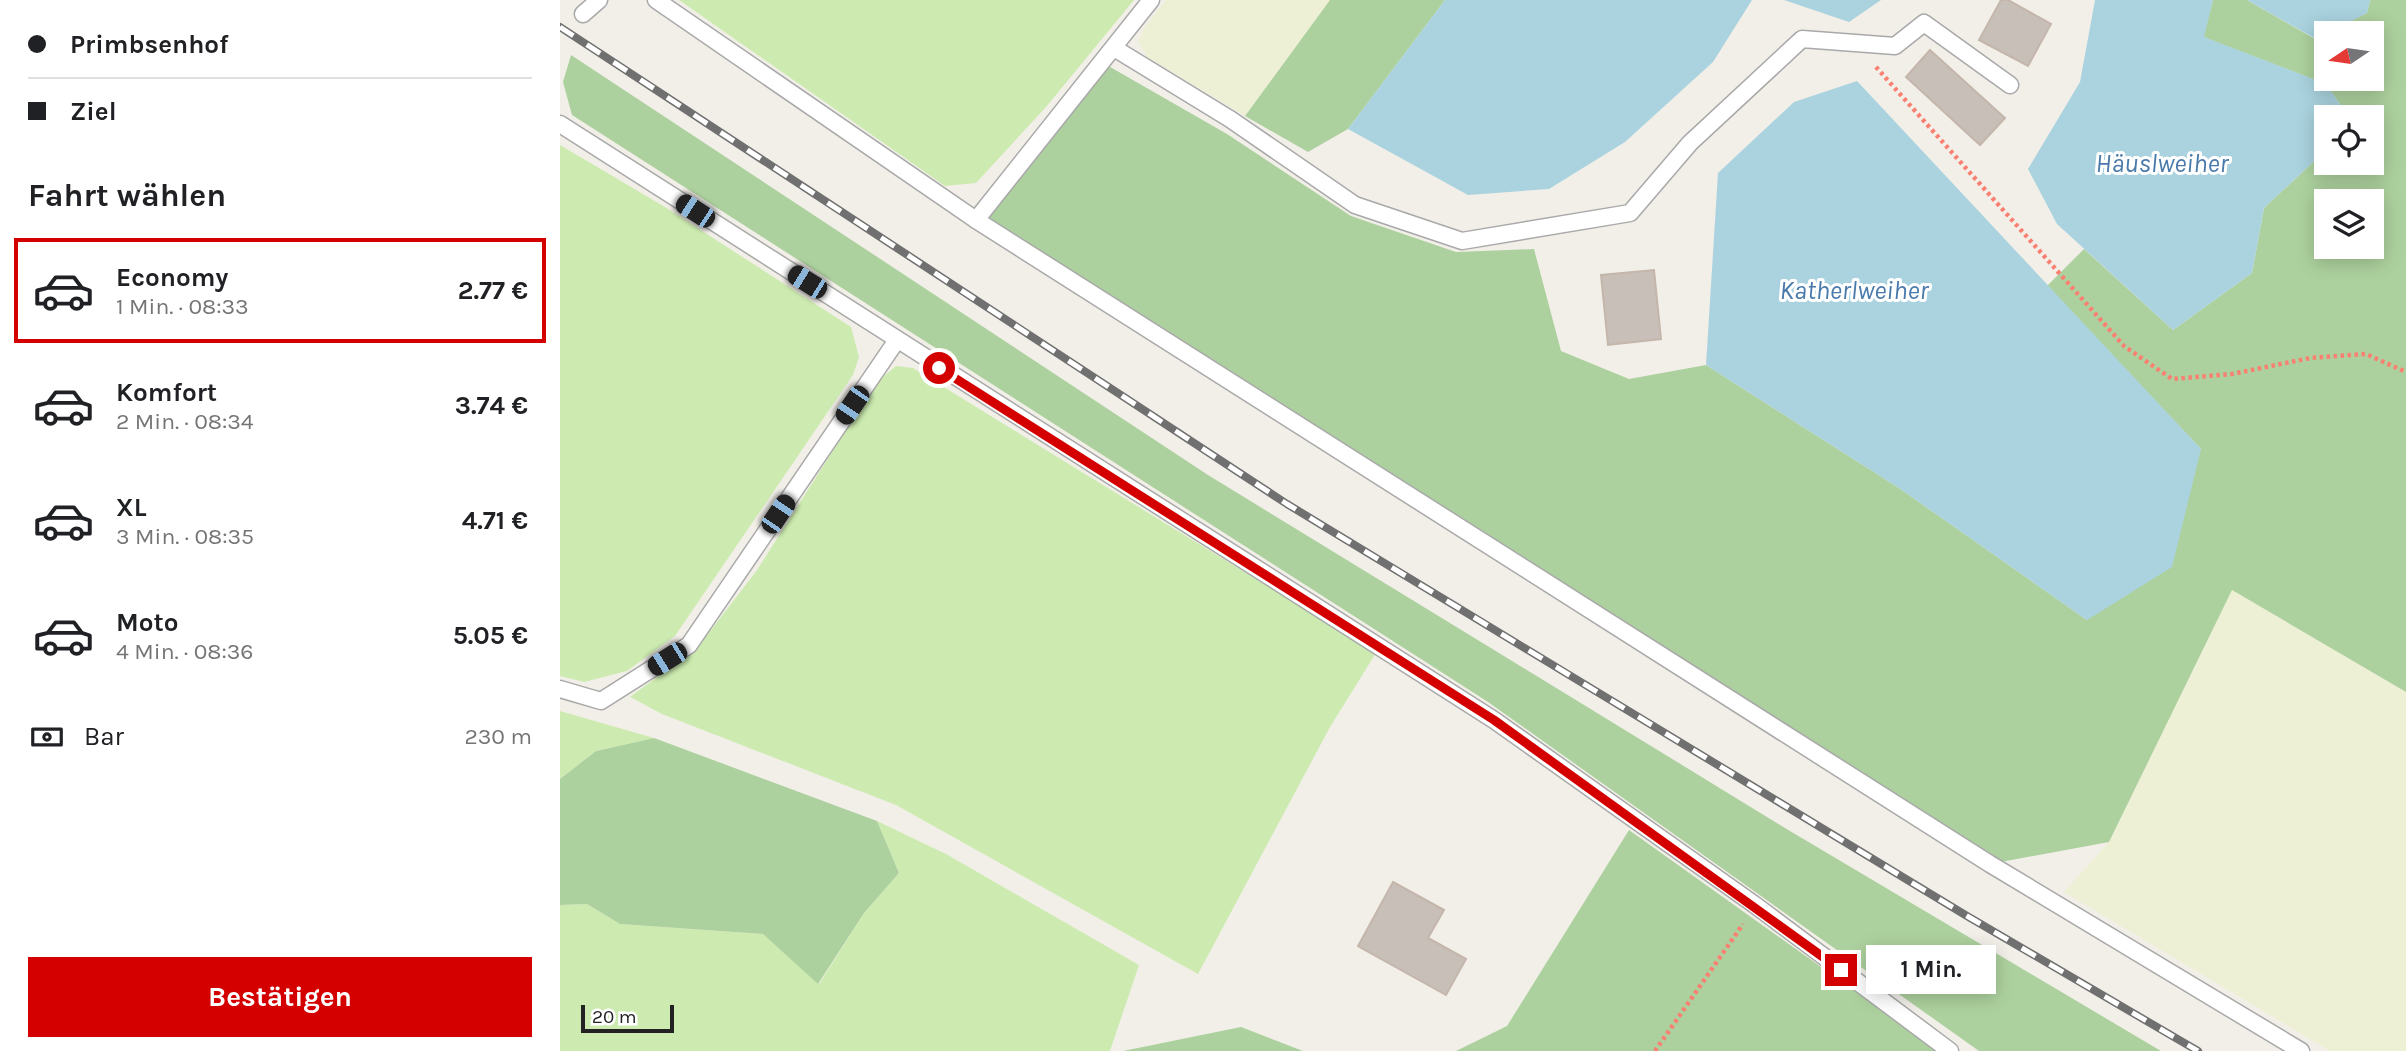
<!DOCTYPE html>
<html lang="de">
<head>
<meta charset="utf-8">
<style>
	:root { --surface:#fff; --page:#f2f2f2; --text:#202124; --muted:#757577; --line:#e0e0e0; --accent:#d40000 }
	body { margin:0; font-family:Karla,sans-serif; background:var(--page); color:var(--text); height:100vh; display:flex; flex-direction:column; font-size:26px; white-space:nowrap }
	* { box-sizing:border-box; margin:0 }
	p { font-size:23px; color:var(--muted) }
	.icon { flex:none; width:38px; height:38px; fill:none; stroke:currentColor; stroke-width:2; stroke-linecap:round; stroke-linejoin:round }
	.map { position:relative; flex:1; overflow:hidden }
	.panel { display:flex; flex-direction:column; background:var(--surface); width:560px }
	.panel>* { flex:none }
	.top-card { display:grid; align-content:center; height:154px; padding:0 28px; background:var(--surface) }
	.needle { width:46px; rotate:257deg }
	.buttons { position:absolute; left:1754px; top:21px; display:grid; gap:14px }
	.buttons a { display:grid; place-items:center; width:70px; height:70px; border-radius:0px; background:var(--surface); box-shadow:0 4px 18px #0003; font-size:35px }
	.scale { position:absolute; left:21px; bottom:18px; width:93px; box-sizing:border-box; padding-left:7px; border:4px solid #222; border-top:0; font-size:19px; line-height:24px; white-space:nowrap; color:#222; -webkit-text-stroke:5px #fff; paint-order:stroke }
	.end { position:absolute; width:32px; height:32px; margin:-16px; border:9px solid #d40000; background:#fff; box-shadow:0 0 0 4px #fff }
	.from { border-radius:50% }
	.bubble { position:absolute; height:49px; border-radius:0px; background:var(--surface); box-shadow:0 4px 18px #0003; font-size:23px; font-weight:700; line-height:49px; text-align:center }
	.car { position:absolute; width:21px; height:42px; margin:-21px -10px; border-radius:9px; box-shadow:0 0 5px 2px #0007; background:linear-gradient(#222 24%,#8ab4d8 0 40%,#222 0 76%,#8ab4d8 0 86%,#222 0) }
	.top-card b { display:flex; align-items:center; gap:24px; height:66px; font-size:26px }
	.top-card b+b { border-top:2px solid var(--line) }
	.top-card i { width:18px; height:18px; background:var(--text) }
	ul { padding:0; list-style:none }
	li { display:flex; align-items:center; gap:21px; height:105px; margin:0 14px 10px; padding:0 14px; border:4px solid transparent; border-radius:0px }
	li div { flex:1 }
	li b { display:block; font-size:26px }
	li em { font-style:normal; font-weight:700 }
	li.selected { border-color:var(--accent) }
	li>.icon { width:63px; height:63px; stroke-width:1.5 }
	h2 { padding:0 28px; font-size:32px; line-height:84px }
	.pay { display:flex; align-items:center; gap:18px; height:77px; padding:0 28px; font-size:26px }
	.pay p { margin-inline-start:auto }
	.cta { display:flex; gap:14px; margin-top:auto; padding:14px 28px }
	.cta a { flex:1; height:80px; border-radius:0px; background:var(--accent); color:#fff; font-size:28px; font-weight:700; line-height:80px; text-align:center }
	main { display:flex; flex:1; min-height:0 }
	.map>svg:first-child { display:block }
	.farmland { fill:#eef0d5 }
	.grass { fill:#cdebb0 }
	.forest { fill:#add19e; fill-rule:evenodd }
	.water { fill:#aad3df }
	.building { fill:#c7bfb8; stroke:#c4b6ab; stroke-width:2 }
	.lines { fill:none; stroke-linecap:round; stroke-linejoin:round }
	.lane-casing { stroke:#a9a9a9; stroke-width:19 }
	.path { stroke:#fa8072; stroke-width:4.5; stroke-dasharray:3.5 3.5; stroke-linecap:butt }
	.lane { stroke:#fff; stroke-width:16 }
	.rail-casing { stroke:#707070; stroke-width:8 }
	.rail { stroke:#fff; stroke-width:5; stroke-dasharray:16; stroke-linecap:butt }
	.route { stroke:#d40000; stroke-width:9 }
	.labels { text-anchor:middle; stroke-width:6; stroke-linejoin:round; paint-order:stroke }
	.water-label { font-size:26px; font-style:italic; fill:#4a7aab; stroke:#fff }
</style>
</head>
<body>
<main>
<section class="panel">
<div class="top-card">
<b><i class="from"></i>Primbsenhof</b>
<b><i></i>Ziel</b>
</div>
<h2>Fahrt wählen</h2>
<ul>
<li class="selected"><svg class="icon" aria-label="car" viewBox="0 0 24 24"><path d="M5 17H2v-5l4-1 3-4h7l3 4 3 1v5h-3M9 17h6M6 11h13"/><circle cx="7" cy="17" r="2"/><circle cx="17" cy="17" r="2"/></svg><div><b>Economy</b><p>1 Min. · 08:33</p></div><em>2.77 €</em></li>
<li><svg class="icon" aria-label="car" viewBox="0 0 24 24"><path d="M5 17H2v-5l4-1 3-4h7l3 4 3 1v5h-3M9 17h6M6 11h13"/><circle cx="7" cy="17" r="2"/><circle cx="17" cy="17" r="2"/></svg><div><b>Komfort</b><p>2 Min. · 08:34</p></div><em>3.74 €</em></li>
<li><svg class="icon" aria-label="car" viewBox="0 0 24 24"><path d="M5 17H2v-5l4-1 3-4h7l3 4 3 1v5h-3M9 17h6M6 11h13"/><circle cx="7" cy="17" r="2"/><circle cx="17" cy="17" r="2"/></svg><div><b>XL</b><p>3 Min. · 08:35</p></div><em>4.71 €</em></li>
<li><svg class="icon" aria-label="car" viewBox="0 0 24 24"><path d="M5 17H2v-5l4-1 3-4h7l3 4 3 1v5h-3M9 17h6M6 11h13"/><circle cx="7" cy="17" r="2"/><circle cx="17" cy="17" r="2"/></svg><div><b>Moto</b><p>4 Min. · 08:36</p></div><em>5.05 €</em></li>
</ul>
<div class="pay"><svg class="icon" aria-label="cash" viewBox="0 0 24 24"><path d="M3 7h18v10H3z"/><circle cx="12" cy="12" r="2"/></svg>Bar<p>230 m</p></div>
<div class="cta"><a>Bestätigen</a></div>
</section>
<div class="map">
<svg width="1846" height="1051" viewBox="0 0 1846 1051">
	<rect width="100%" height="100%" fill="#f2efe9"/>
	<g class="farmland">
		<polygon points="606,0 770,0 685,116 587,57 578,42 584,28"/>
		<polygon points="1672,590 1846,692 1846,1051 1770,1051 1504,892 1549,842"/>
	</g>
	<g class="grass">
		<polygon points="119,0 574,0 486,107 416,183 385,186"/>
		<polygon points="0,145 105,207 291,327 299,357 293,375 115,636 67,671 24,682 0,676"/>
		<polygon points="336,366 353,368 816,653 770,727 638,974 336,805 102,714 70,697 127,655 148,634 197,570 316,383"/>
		<polygon points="0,711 94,738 36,751 0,779"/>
		<polygon points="317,821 386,854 579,965 550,1051 0,1051 0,905 27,904 60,924 203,934 259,984 304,913 339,873"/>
	</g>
	<g class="forest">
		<polygon points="770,0 885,0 788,129 748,152 685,116"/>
		<path d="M1653 0H1687L1755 39 1766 34V79H1811V33H1766L1807 13 1810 0H1846V692L1672 590 1549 842 1430 864 416 220 545 64 667 134 791 216 896 252 974 249 1001 351 1069 379 1146 365 1339 488 1527 620 1641 449 1487 286 1524 249 1613 330 1692 273 1704 208 1766 150V163H1811V117H1789L1766 84 1643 37ZM1766 201H1811V247H1766Z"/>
		<polygon points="11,55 648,475 1230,831 1601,1051 1419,1051 928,702 12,115 3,82"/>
		<polygon points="94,738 317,821 339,873 304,913 258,984 203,934 60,924 27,904 0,905 0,779 36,751"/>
		<polygon points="1069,830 1379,1051 896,1051 947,1026"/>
		<polygon points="681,1027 743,1051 563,1051"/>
	</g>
	<g class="water">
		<polygon points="885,0 1192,0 1153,62 1065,142 989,189 908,195 788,129"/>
		<polygon points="1224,0 1321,0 1289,22"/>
		<polygon points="1535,0 1653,0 1644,37 1766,84 1789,117 1766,117 1766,150 1704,208 1692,273 1613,330 1497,224 1468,169 1520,82"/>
		<polygon points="1687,0 1810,0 1807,13 1756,39"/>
		<polygon points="1297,81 1641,449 1612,567 1527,620 1339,488 1146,365 1158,173 1234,102"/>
	</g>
	<g class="building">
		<polygon points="1441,0 1448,0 1491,24 1468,66 1419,40"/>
		<polygon points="1370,50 1445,118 1420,145 1346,77"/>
		<polygon points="1094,270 1101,339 1048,345 1041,275"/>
		<polygon points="833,882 884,910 868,938 906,959 886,995 798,946"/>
	</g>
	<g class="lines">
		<defs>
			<g id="lane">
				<polyline points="96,0 416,220 591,0"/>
				<polyline points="23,14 39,0"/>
				<polyline points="554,48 670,119 795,205 902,241 1070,213 1130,143 1242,39 1335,46 1364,23 1450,85"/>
				<polyline points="0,124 934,720 1195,905 1390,1051"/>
				<polyline points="416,220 1430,864 1741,1051"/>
				<polyline points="0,689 41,701 129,645 337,340"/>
			</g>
		</defs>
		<use href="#lane" class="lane-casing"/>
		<g class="path">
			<polyline points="1316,67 1564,346 1612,379 1672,374 1750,358 1806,354 1846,372"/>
			<polyline points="1095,1051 1183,924"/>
		</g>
		<use href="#lane" class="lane"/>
		<defs>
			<polyline id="rail" points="0,27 727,504 1407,916 1638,1051"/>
		</defs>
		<use href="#rail" class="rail-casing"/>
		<use href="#rail" class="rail"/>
	</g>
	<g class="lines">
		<polyline class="route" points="379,368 934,720 1281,970"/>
	</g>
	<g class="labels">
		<g class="water-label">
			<text x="1602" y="172">Häuslweiher</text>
			<text x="1294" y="299">Katherlweiher</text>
		</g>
	</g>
</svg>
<div class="buttons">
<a><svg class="needle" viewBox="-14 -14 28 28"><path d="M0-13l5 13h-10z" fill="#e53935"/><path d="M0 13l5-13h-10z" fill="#757577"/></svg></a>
<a><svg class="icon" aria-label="locate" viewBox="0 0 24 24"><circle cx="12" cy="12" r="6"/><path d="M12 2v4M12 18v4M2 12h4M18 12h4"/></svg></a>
<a><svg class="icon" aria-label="layers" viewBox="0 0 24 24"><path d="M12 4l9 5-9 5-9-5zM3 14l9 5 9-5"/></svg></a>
</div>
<div class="scale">20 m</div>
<i class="end from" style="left:379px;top:368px"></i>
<i class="end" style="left:1281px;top:970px"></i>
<div class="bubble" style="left:1306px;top:945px;width:130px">1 Min.</div>
<i class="car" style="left:135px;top:211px;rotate:303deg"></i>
<i class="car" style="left:247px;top:282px;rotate:302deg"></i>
<i class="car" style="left:292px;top:405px;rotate:214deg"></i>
<i class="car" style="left:218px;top:514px;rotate:34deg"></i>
<i class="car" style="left:107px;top:659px;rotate:238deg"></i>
</div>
</main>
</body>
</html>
